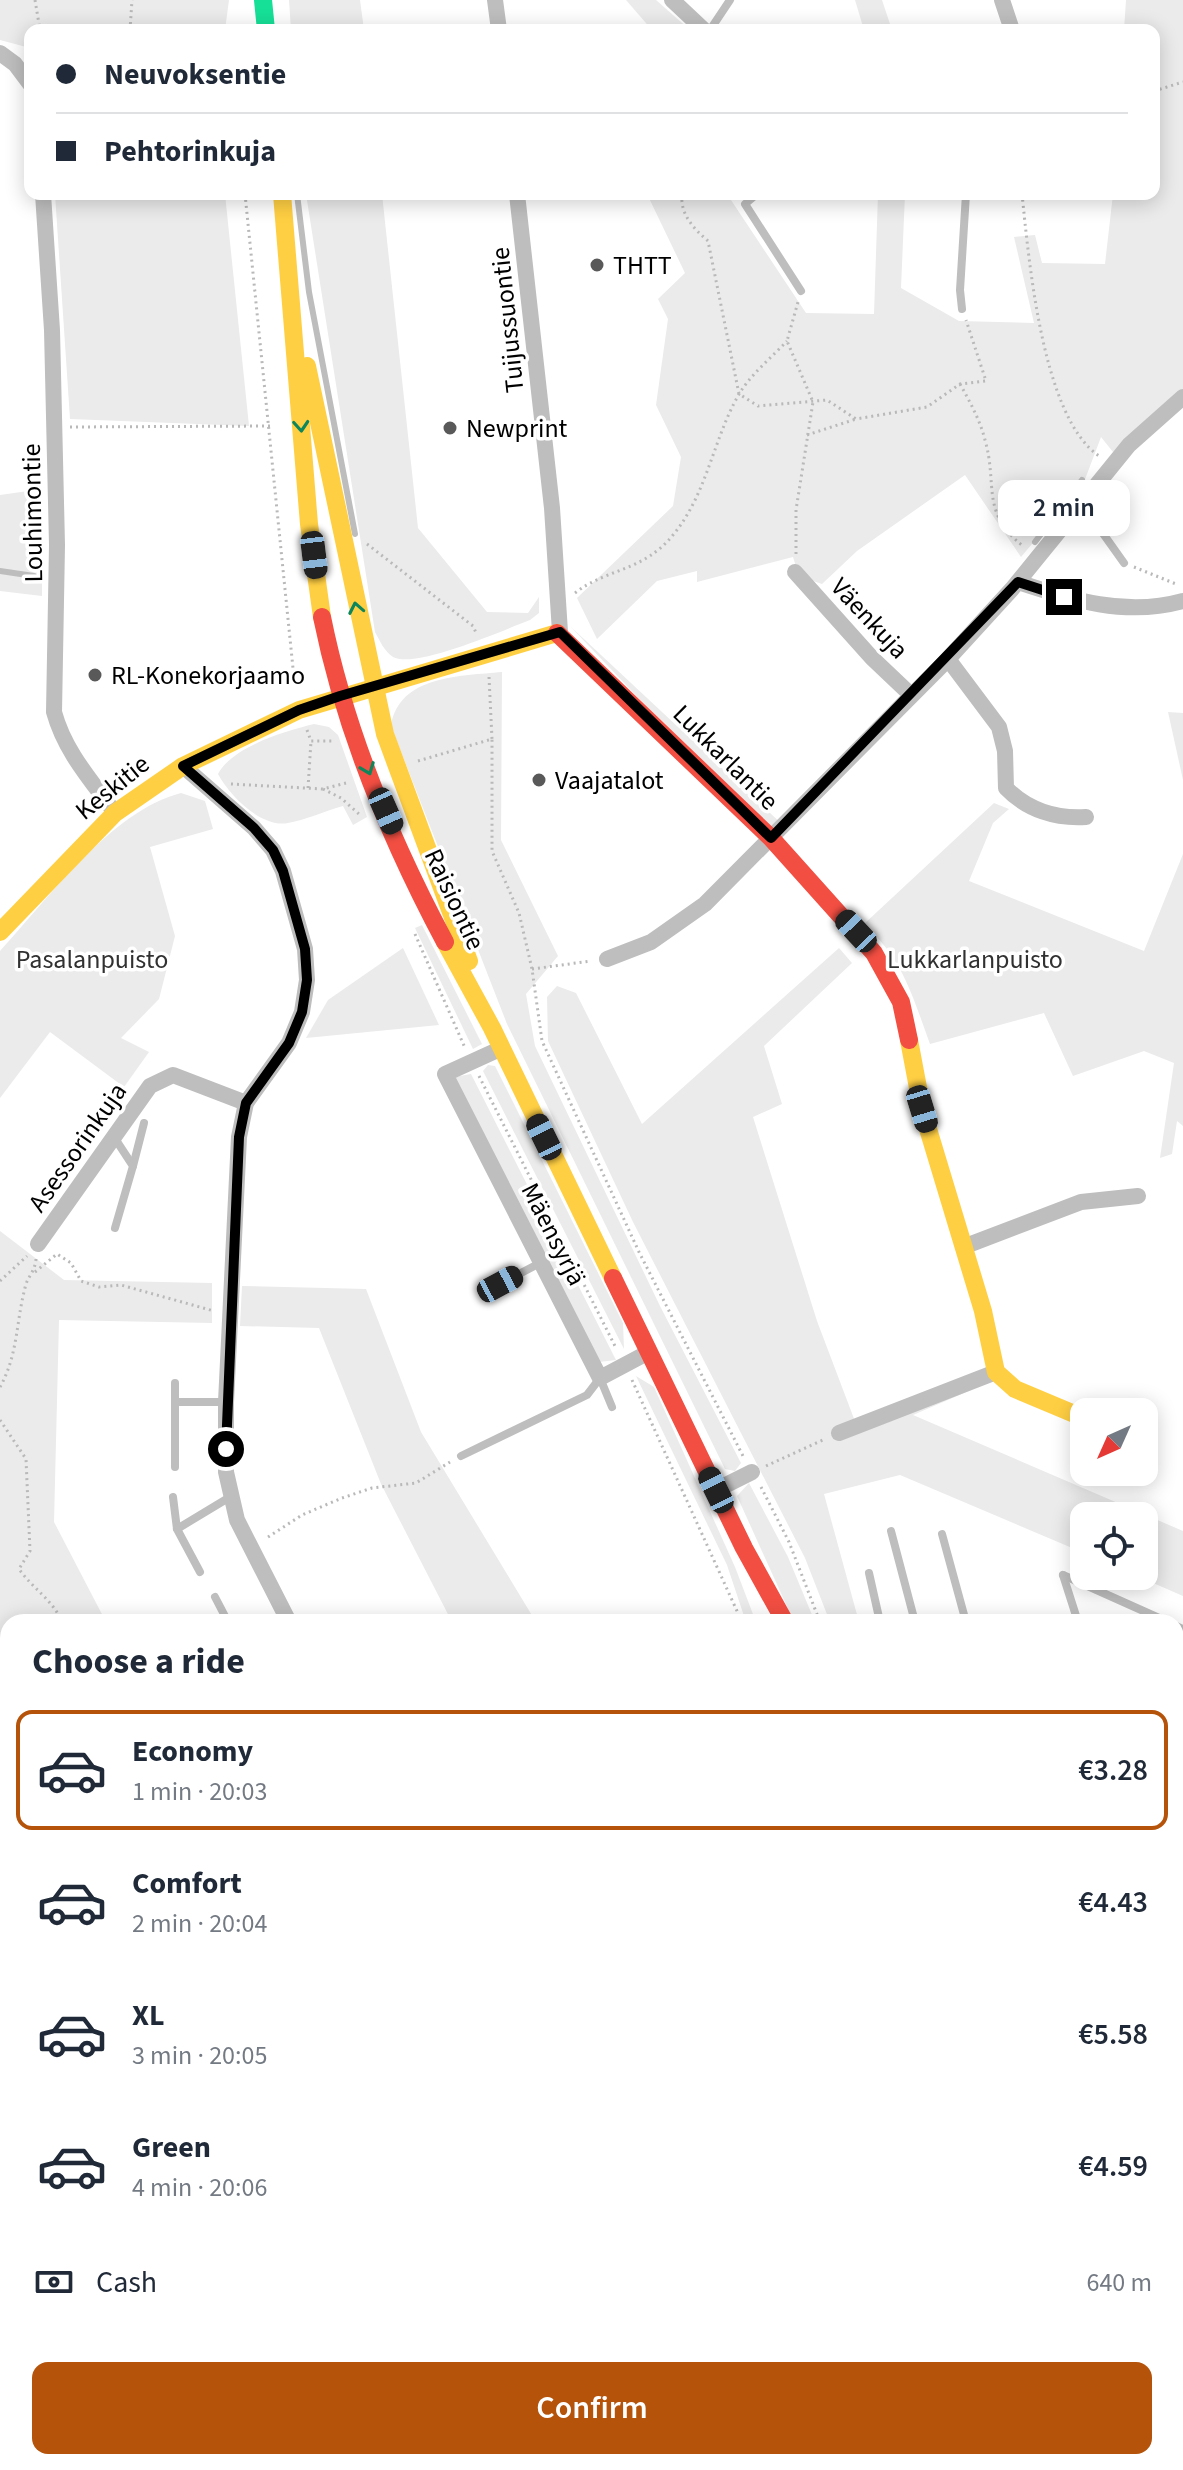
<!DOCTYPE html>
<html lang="en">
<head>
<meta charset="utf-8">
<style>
	:root { --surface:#fff; --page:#f2f2f3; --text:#1f2937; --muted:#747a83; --line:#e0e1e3; --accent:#b45309 }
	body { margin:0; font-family:"Source Sans 3",sans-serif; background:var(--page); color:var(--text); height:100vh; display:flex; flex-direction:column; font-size:30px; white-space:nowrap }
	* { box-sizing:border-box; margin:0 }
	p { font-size:26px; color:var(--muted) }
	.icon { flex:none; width:44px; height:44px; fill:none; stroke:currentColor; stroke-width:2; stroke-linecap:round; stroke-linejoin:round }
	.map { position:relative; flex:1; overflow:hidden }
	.details { position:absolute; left:0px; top:1614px; width:1184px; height:856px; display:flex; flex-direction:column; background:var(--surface); border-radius:24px 24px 0 0; box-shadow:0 4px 20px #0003 }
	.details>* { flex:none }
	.top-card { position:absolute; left:24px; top:24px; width:1136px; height:176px; border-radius:16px; box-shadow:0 4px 20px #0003; display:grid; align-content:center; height:176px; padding:0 32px; background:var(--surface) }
	.needle { width:52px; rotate:225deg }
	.tools { position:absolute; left:1070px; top:1398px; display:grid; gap:16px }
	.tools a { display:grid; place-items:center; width:88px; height:88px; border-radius:16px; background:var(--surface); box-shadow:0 4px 20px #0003; font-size:40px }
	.end { position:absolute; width:36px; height:36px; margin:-18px; border:10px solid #000; background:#fff; box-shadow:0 0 0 4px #fff }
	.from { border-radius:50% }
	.bubble { position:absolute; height:56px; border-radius:16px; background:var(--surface); box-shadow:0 4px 20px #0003; font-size:26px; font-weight:600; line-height:56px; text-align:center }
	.car { position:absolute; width:24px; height:48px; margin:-24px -12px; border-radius:10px; box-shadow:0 0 6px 2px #0007; background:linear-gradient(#222 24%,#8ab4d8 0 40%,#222 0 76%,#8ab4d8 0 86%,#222 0) }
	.top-card b { display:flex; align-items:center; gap:28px; height:76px; font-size:30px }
	.top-card b+b { border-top:2px solid var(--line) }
	.top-card i { width:20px; height:20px; background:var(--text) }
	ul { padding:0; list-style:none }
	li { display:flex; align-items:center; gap:24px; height:120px; margin:0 16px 12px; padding:0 16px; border:4px solid transparent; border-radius:16px }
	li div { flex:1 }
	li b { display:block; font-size:30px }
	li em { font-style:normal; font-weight:600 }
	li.on { border-color:var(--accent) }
	li>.icon { width:72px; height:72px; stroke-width:1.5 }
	h2 { padding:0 32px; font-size:36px; line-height:96px }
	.pay { display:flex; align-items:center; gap:20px; height:88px; padding:0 32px; font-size:30px }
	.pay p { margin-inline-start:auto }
	.button { display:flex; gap:16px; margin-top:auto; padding:16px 32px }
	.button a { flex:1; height:92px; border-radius:16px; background:var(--accent); color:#fff; font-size:32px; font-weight:600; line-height:92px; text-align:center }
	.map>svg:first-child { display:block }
	.green { fill:#ebebeb }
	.water { fill:#bdbdbd }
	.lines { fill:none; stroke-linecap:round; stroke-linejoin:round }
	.stream { stroke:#bdbdbd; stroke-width:6 }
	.path { stroke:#b9b9b9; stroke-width:3; stroke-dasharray:2 4; stroke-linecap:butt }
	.lane { stroke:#bebebe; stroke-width:8 }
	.street { stroke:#bebebe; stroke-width:16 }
	.fast { stroke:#16e098; stroke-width:18 }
	.slow { stroke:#ffcf43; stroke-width:18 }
	.jam { stroke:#f24e42; stroke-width:18 }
	.oneway { stroke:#0d865b }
	.route { stroke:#000; stroke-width:10 }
	.poi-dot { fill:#595959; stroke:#fff; stroke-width:3 }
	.labels { text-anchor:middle; stroke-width:7; stroke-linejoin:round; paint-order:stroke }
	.poi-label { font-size:26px; fill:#000; stroke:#fff; text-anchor:start }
	.street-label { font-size:26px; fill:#000; stroke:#fff }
	.park-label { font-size:26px; fill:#313131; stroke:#fff }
</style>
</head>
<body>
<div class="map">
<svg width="1183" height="2470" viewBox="0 0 1183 2470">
	<rect width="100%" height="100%" fill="#fff"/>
	<g class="green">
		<polygon points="0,0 229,0 225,30 30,30 30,48 0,40"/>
		<polygon points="289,0 360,0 364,30 291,30"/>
		<polygon points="626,0 656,0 690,30 652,30"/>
		<polygon points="855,0 882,0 892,30 864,30"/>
		<polygon points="1126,0 1183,0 1183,394 1113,452 1101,437 1084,482 1021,557 965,475 857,551 822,584 799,576 793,557 697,582 697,571 657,581 597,639 577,598 673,506 681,457 656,405 668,319 658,299 685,273 647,194 727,194 806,313 874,314 878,194 905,194 901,288 959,321 1034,323 1014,237 1035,235 1042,263 1105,264 1113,194 1154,194 1154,30 1124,30"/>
		<polygon points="55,194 225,194 249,426 70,419"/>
		<path d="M306 194H382L418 528 487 612 528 613 539 597V613L530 620C503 630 416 669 393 657 384 651 380 641 375 632Z"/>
		<polygon points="42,489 42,596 0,591 0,495"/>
		<polygon points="570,626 784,826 771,838"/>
		<path d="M502 672 501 840 558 956 526 994 535 1046 660 1306 741 1463 735 1471 725 1469 507 1024 391 726C399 675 461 676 502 672Z"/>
		<polygon points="1168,712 1183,713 1183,780"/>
		<path d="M314 724 329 727 338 735 367 817 353 825 343 806C325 811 306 820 288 823 261 828 229 795 218 774 233 746 286 731 314 724Z"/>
		<path d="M181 793 205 801 213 829 150 847 175 936 159 999 121 1038 149 1052 124 1087 50 1032 0 1098V951C49 898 111 811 181 793Z"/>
		<path d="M994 803 1009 809 993 823 969 881 1144 951 1183 854V1126L1177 1121 1172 1154 1160 1158 1174 1063 1144 1051 1073 1076 1044 1013 930 1044C912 995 904 961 864 924Z"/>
		<polygon points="422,925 482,1044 473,1049 415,928"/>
		<polygon points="403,948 439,1025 306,1038 328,1000"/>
		<polygon points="839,948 852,963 764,1046 782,1104 753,1117 817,1321 856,1424 978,1387 913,1415 1183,1531 1183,1596 1137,1576 1144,1576 1144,1516 1084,1516 1084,1553 900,1475 824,1494 859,1622 830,1622 805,1558 633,1222 548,1041 547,997 557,986 576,993 642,1124"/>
		<polygon points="488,1065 495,1066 623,1323 624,1349 483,1071"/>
		<polygon points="471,1074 616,1360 599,1362 454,1077"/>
		<polygon points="0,1231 64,1280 212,1283 212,1323 59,1320 54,1522 106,1622 8,1622 8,1864 0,1853"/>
		<polygon points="242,1286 366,1289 421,1432 536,1622 452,1622 381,1484 319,1328 240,1326"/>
		<polygon points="636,1376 654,1387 735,1567 756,1622 746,1622 727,1565"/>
		<polygon points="749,1483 788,1557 815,1622 794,1622 737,1496"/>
		<polygon points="1183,2034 1183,2220 1176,2228 1176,2035"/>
		<polygon points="252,2462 415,2462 411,2470 254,2470"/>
	</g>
	<polygon class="water" points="1183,2220 1183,2292 1176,2284 1176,2228"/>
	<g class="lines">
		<g class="stream">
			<polyline points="297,194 309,292 355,534"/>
			<polyline points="1035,542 1082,480"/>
			<polyline points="0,571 34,576"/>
		</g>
		<g class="path">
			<polyline points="35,0 40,30"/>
			<polyline points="130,30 132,0"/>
			<polyline points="1154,91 1183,82"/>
			<polyline points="245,194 295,688"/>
			<path d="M682 194C680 214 693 228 708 241L739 394 758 406 827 400 856 419 927 407 960 384 986 381 966 320"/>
			<path d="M1022 194C1029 260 1042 417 1099 456"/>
			<path d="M960 384C970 402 980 420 985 440 998 485 980 512 1023 546"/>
			<polyline points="70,427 270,426"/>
			<polyline points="807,435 856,419"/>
			<polyline points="367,544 473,626 477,635"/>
			<polyline points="796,554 796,510 813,402 787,341 798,302"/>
			<polyline points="1134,567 1176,584"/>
			<path d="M575 593C607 568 643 572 673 535 707 494 713 440 738 396 749 376 771 358 787 341"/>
			<polyline points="489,677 492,739"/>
			<polyline points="307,730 311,741 334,741"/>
			<polyline points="418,761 492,739 492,851 519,913 532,969 542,1041 639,1252 743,1456"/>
			<polyline points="231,784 323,789 346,783"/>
			<polyline points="308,788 311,741"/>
			<polyline points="323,789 341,798 359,814"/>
			<polyline points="415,934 465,1048"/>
			<polyline points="532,969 591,961"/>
			<polyline points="479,1076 616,1348"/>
			<polyline points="35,1272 57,1254 71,1263 81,1281 99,1287 121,1285 214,1311"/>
			<polyline points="0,1281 27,1256"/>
			<polyline points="632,1380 742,1622"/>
			<path d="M0 1387C18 1355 16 1322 25 1288 27 1277 35 1272 36 1259"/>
			<path d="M0 1420 26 1459 30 1551 19 1569C33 1589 53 1600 62 1622"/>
			<polyline points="766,1466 825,1439"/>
			<polyline points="761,1487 789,1542 820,1622"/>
			<polyline points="268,1537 302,1515 342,1498 372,1488 416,1483 450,1462"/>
			<polyline points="0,1690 3,1716 8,1724"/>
			<polyline points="0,1770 8,1761"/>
			<polyline points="1176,2091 1183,2088"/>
			<polyline points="307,2462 317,2470"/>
			<polyline points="359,2470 361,2462"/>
		</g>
		<g class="lane">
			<polyline points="710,30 730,0"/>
			<polyline points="757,194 745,204 801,291"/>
			<polyline points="962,309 960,290 966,194"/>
			<polyline points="1082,504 1124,563"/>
			<polyline points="114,1137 133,1166 115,1228"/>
			<polyline points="133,1166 144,1123"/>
			<polyline points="500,1284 540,1263"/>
			<polyline points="600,1378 612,1407"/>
			<polyline points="175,1402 226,1402"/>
			<polyline points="461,1456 587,1395 600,1378"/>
			<polyline points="175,1467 175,1383"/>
			<polyline points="173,1497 177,1529 200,1572"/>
			<polyline points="177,1529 230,1497"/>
			<polyline points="891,1531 915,1622"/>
			<polyline points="942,1534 966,1622"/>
			<polyline points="869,1573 880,1622"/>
			<polyline points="1063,1575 1168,1622"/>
			<polyline points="1063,1575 1078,1622"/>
			<polyline points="215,1597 228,1622"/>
			<polyline points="1176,1626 1183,1629"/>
			<polyline points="1176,1650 1183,1648"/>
			<polyline points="1176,1906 1183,1904"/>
			<polyline points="1176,1984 1183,2012"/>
			<polyline points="985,2462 987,2470"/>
		</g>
		<g class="street">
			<polyline points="495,0 499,30"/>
			<polyline points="672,0 704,30"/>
			<polyline points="1002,0 1012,30"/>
			<polyline points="0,53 15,64 30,84"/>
			<path d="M43 194 52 330 57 545 54 712C65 752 91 780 115 813"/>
			<polyline points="517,194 552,508 560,632"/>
			<polyline points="795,572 872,658 911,695"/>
			<path d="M1018 582C1072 600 1126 617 1183 601"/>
			<path d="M948 659 999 727 1005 751 1006 788C1027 810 1056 819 1086 817"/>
			<polyline points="183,766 254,828 273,850 283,871 305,949 307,980 302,1012 289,1043 246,1103 239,1137 226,1402 226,1472 237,1520 289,1622"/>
			<polyline points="607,959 651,942 705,904 948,659 1012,589 1129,445 1183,397"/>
			<polyline points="502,1048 445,1074 600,1378 649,1352"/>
			<polyline points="38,1244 150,1086 173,1075 246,1103"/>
			<polyline points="963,1247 1081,1202 1138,1196"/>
			<polyline points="839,1433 996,1372"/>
			<polyline points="716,1490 752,1472"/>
			<polyline points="0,2209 8,2214"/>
			<polyline points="149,2462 152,2470"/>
		</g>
		<polyline class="fast" points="263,0 266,30"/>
		<g class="slow">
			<polyline points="282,194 309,524 322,617"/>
			<polyline points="307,366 385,734 469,961"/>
			<polyline points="0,932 115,813 183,766 299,710 557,633"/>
			<polyline points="445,942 492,1028 613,1278"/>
			<polyline points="909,1040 922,1109 983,1311 996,1372 1015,1389 1084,1418"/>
			<polyline points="960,2462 961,2470"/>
			<polyline points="694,2470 697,2462"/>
		</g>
		<g class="jam">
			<path d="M322 617C345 731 390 839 445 942"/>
			<polyline points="557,633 771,838 874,953 901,1002 909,1040"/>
			<polyline points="613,1278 744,1548 785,1622"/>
			<polyline points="937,2462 938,2470"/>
		</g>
	</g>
	<defs><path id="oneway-chevron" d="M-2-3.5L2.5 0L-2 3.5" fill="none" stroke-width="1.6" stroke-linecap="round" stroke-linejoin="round" transform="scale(2)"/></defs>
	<g class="oneway">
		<use href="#oneway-chevron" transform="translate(301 426) rotate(86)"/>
		<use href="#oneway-chevron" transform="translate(356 608) rotate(-101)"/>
		<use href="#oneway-chevron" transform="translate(368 769) rotate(69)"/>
	</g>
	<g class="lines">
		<polyline class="route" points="226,1449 239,1137 246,1103 289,1043 302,1012 307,980 305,949 283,871 273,850 254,828 183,766 299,710 340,696 560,632 771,838 1018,582 1064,597"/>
	</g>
	<g class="poi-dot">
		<circle cx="597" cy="265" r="8"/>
		<circle cx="450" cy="428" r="8"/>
		<circle cx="95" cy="675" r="8"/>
		<circle cx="539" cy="780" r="8"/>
	</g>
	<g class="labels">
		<g class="poi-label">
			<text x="613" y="274">THTT</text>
			<text x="466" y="437">Newprint</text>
			<text x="111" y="684">RL-Konekorjaamo</text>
			<text x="555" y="789">Vaajatalot</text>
		</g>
		<g class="street-label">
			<text transform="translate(507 320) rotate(-96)" y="9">Tuijussuontie</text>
			<text transform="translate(32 513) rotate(-91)" y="9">Louhimontie</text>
			<text transform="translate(870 618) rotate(47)" y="9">Väenkuja</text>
			<text transform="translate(726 757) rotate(45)" y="9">Lukkarlantie</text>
			<text transform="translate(112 787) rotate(-39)" y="9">Keskitie</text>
			<text transform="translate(455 899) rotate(65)" y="9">Raisiontie</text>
			<text transform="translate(77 1147) rotate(-55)" y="9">Asessorinkuja</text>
			<text transform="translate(554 1234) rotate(63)" y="9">Mäensyrjä</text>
		</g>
		<g class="park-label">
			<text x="92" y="968">Pasalanpuisto</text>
			<text x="975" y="968">Lukkarlanpuisto</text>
		</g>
	</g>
</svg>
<div class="tools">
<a><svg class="needle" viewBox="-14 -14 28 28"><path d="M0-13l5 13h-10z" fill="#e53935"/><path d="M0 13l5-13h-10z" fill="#747a83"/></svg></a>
<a><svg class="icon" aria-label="locate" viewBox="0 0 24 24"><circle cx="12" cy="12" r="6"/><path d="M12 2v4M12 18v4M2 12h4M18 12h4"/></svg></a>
</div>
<i class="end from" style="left:226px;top:1449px"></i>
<i class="end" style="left:1064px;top:597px"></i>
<div class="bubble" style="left:998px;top:480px;width:132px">2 min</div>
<i class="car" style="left:314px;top:555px;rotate:173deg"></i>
<i class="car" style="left:386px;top:811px;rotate:156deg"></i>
<i class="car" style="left:856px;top:931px;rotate:317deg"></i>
<i class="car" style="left:922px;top:1109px;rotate:163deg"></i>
<i class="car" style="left:544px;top:1137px;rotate:334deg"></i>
<i class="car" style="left:500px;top:1284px;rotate:62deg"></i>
<i class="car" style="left:716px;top:1490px;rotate:334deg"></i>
<div class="top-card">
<b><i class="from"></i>Neuvoksentie</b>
<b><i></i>Pehtorinkuja</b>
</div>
<section class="details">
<h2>Choose a ride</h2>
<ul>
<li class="on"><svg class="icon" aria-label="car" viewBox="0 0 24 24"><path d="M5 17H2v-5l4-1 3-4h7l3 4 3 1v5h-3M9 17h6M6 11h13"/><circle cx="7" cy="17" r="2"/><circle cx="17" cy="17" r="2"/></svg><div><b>Economy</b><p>1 min · 20:03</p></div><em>€3.28</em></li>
<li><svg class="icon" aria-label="car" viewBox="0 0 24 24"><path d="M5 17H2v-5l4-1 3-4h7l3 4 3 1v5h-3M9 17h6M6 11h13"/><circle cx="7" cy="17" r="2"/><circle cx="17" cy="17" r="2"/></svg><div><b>Comfort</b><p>2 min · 20:04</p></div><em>€4.43</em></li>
<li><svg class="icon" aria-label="car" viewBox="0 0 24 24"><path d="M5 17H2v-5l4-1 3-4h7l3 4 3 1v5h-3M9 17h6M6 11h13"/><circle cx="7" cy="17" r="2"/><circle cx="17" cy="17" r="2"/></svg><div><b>XL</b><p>3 min · 20:05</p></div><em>€5.58</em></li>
<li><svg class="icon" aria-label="car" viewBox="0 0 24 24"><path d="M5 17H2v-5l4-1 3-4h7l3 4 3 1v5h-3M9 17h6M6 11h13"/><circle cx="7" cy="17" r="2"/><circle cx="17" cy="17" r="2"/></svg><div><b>Green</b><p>4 min · 20:06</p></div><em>€4.59</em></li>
</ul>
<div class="pay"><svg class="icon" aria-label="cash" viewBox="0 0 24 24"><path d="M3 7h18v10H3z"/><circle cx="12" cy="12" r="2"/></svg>Cash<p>640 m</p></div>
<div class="button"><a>Confirm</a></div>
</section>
</div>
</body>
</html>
